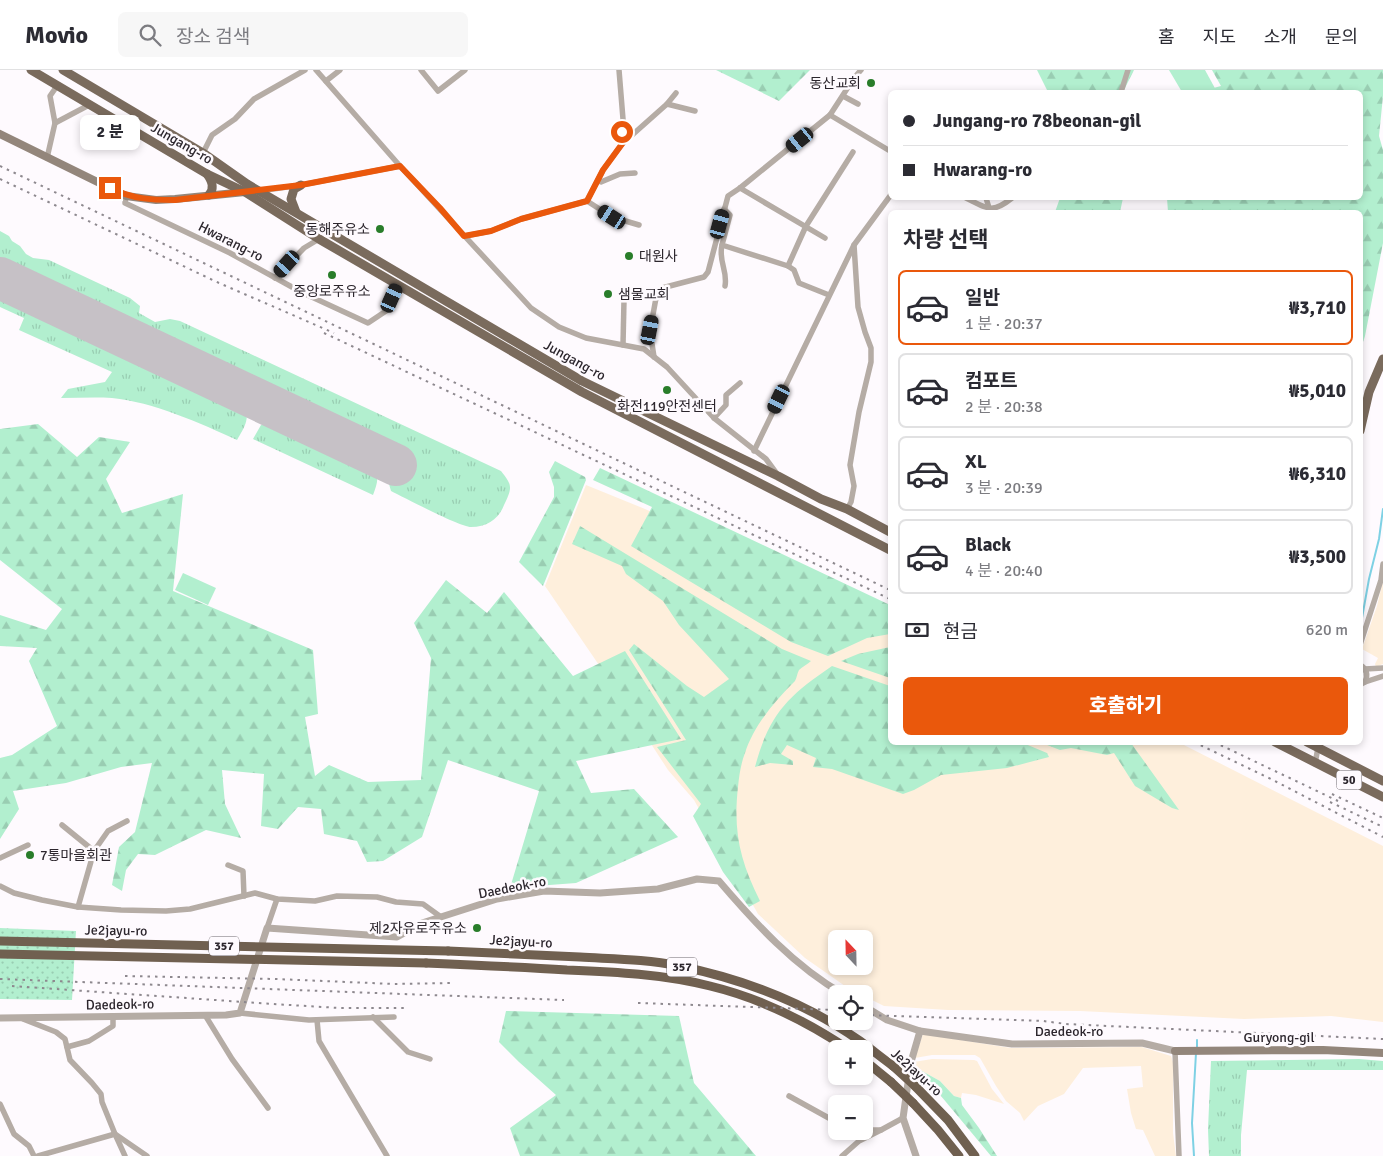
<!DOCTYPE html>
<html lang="ko">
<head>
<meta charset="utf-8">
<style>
	:root { --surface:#fff; --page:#f7f7f7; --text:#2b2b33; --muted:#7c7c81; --line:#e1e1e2; --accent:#ea580c }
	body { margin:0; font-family:Signika,"Noto Sans KR",sans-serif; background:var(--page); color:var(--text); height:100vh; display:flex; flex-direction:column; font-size:19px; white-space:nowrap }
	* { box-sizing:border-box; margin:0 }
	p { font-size:16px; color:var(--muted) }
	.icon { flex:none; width:28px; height:28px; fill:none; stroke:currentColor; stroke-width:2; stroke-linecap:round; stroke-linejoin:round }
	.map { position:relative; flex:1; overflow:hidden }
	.drawer { position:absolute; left:888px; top:140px; width:475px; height:535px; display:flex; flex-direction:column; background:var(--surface); border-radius:8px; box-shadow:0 2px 8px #0003 }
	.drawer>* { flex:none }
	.banner { position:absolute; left:888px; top:20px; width:475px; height:110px; border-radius:8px; box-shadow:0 2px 8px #0003; display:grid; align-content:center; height:110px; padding:0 15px; background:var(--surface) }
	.needle { width:32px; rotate:338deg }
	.controls { position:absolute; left:828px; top:860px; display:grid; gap:10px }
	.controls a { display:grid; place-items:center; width:45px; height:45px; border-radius:8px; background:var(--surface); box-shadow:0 2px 8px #0003; font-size:25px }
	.end { position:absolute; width:22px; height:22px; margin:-11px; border:6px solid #ea580c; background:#fff; box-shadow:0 0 0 2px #fff }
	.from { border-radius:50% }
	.bubble { position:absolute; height:35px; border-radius:8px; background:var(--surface); box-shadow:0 2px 8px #0003; font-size:16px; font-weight:800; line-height:35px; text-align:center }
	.car { position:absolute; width:15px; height:30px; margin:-15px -8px; border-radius:6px; box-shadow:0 0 4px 1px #0007; background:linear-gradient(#222 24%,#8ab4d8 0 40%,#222 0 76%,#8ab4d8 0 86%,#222 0) }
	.banner b { display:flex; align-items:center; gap:18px; height:48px; font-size:19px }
	.banner b+b { border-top:1px solid var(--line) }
	.banner i { width:12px; height:12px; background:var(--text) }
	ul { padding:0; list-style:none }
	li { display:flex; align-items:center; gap:15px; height:75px; margin:0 10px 8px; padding:0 5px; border:2px solid var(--line); border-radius:8px }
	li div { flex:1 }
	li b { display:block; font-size:19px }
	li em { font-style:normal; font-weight:800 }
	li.current { border-color:var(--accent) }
	li>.icon { width:45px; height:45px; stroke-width:1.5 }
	h2 { padding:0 15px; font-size:22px; line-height:60px }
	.pay { display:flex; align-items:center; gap:12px; height:55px; padding:0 15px; font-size:19px }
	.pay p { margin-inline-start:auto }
	.action { display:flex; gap:10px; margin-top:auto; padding:10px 15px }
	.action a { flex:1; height:58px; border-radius:8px; background:var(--accent); color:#fff; font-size:20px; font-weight:800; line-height:58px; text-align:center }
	header { display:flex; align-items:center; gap:30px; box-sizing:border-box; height:70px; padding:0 25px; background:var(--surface); border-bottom:1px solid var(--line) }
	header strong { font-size:24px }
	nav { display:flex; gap:28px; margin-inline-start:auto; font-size:18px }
	.search { width:350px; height:45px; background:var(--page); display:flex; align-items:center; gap:12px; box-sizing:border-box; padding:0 18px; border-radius:8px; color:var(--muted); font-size:19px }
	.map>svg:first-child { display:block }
	.industrial { fill:#feefdc; fill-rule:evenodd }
	.grass { fill:url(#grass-tufts) }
	.forest { fill:url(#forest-firs) }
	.park { fill:url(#park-dots) }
	.pitch { fill:#b2efcf }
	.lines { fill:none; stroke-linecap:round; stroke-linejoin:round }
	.stream { stroke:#7ed1e4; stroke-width:2 }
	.runway { stroke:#c6c1c6; stroke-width:42 }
	.minor { stroke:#b5aca5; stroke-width:5.5 }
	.tertiary { stroke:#b5aca5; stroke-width:7 }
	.secondary { stroke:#93867b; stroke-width:8 }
	.primary { stroke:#7a6b5d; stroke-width:9 }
	.trunk { stroke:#706050; stroke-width:9 }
	.rail { stroke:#8d888e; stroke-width:2; stroke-dasharray:2.5 5; stroke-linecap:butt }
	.trunk-bridge { stroke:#706050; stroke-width:9 }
	.route { stroke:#ea580c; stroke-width:6 }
	.poi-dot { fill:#297d2a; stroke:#fefafe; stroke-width:2 }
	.labels { text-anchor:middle; stroke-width:5; stroke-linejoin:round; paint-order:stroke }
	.shield { fill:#fefafe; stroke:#6b666c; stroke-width:1 }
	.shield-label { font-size:12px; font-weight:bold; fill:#2c262d }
	.poi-label { font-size:14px; fill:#2c262d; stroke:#fefafe; text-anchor:end }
	.street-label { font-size:14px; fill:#2c262d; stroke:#fefafe }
</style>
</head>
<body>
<header>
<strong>Movio</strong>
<div class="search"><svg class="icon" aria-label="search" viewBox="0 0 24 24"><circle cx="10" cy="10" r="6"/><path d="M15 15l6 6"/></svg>장소 검색</div>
<nav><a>홈</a><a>지도</a><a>소개</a><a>문의</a></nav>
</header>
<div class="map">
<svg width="1383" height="1086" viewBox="0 0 1383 1086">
	<defs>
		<pattern id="grass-tufts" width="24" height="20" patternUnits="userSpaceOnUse" patternTransform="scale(1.25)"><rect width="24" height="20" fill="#b2efcf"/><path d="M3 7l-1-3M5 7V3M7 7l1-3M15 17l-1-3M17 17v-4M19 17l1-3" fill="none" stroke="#99cdb2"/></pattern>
		<pattern id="forest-firs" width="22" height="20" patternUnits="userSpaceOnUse" patternTransform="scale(1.25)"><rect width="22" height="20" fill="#b2efcf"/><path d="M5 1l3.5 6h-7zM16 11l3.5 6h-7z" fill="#99cdb2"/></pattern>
		<pattern id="park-dots" width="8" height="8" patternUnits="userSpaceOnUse" patternTransform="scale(1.25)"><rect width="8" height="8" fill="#b2efcf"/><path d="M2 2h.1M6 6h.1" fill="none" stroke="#99cdb2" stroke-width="1.8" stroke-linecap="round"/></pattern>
	</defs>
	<rect width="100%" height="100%" fill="#fefafe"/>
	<g class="industrial">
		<path d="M586 415 645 439 890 550V672L1180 673 1383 776V952L1331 946 1244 949 1080 941 948 940 884 936 864 926V924H859L845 916 805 888 758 844 694 730 668 700 616 620 545 516ZM836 869H864V896H836Z"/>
		<polygon points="1383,511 1383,594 1376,597 1375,594 1378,588 1362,579 1377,536"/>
		<polygon points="923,964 1011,978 1142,977 1171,986 1173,992 1173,1063 1176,1086 1155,1086 1143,1060 1136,1059 1131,1043 1127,1019 1143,1017 1141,996 1083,998 1064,1024 1038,1036 1024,1051 1020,1043 1006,1031 996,1016 980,988 975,985 932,985 915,988"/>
		<polygon points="932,989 974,990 977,991 992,1019 1004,1034 976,1025 962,1023 961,1028 954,1026 940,1011 913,996 914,992"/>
	</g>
	<g class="grass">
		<path d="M0 161 9 166 12 171 20 176 26 184 33 188 49 190 130 228 140 236 139 243 155 252 170 249 180 251 501 401C513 416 512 418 504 435 499 449 487 457 471 457 460 457 405 428 391 421L389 414 403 389 0 200Z"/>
		<path d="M0 220 239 333C254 344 244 358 237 370 200 353 153 332 112 328 95 327 78 328 61 328L68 319 105 312 112 302 19 260 24 248 0 237Z"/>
		<path d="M273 350 278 351 371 396C381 405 377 414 373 425L253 369 261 355Z"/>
		<polygon points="1359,989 1383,991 1383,1000 1247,1000 1241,1065 1241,1086 1209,1086 1208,1059 1211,991"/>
	</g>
	<g class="forest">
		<polygon points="716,0 810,0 779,31"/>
		<polygon points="1037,0 1134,0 1123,22 1048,22"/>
		<polygon points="1212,0 1383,0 1383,26 1379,66 1383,80 1383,173 1365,266 1360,281 1360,142 1168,142 1167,128 1360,128 1360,22 1198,22 1221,16"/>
		<polygon points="1060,128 1123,128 1120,142 1055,142"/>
		<polygon points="38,354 77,387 99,367 130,372 106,409 122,443 183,424 173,521 313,580 318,644 305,647 315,706 329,695 368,712 421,710 431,588 414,553 446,510 487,543 504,522 573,606 625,581 681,669 576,691 591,723 634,719 678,767 576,813 510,818 539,721 448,690 422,767 383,791 367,792 357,771 324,764 321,739 298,737 278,759 261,756 264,704 222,700 225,734 241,768 206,760 155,785 138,784 126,800 122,821 112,815 119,777 135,762 152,693 121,697 66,713 13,721 19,739 0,769 0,688 12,685 57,656 29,591 37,578 0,576 0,545 46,560 62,539 0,490 0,359"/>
		<polygon points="555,391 585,407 586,410 543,516 519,492 554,427 554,417 549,402"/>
		<polygon points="600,398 890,535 890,564 867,568 828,586 791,572 631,476 652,437 593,410"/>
		<path d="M580 456 782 579 811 591C808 594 802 597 799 600 797 604 797 607 795 611 775 631 754 655 745 683 741 693 739 706 738 717 733 762 740 791 760 831L749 837 723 802 693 746 701 734 657 677 686 670 629 580 634 574 687 616 704 627 729 609 679 555 663 531 626 504 622 496 572 474Z"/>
		<polygon points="890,577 890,608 841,591 858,584"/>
		<path d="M832 596 890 616V672L1023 673 1047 683 1049 687 1007 698 941 705 914 720 903 724 832 699 813 697 816 688 787 675 781 684 793 691V695L770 693 755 697C769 644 788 626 832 596Z"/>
		<polygon points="1042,673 1131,673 1179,740 1172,738 1135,716 1114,683 1107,685 1071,678 1060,680"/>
		<polygon points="506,941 679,946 694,1013 756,1086 520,1086 510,1058 556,1025 519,992 499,972"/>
		<polygon points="913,996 940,1011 954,1026 961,1028 962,1035 979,1058 997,1086 991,1086 931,1014 912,999"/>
	</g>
	<polygon class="park" points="0,858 76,861 72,930 0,929"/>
	<g class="pitch">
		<polygon points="1169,0 1205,0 1217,22 1182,22"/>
		<polygon points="183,503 216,518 208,535 175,520"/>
	</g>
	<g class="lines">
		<g class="stream">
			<polyline points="1360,559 1369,509 1379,469 1383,439"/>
			<polyline points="1197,978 1197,970"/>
			<polyline points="1194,1086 1192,1053 1196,983"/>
		</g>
		<polyline class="runway" points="0,208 396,395"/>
		<g class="minor">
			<polyline points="316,0 400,96 531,238 559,257 586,268 644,279 667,297 714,348 766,389 777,404"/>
			<polyline points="421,0 438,21 465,0"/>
			<polyline points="326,11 340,0"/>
			<polyline points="1121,22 1128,0"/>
			<polyline points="843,26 858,34"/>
			<polyline points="667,34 676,23"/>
			<polyline points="830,45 890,81"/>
			<polyline points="55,53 89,35"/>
			<polyline points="622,74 667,34 695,41"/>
			<polyline points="203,83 212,65 235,49 254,29 305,0"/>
			<polyline points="47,88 55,53 50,26 57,16"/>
			<polyline points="598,110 601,112 620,104 635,103"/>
			<polyline points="740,118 825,168"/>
			<polyline points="259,121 301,115 400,96"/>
			<polyline points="126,126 125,133 230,183 301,222 368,253 386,241 398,215"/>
			<path d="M966 128C988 139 992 144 1012 128"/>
			<polyline points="986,128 990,141"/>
			<polyline points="587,131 612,147 639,155"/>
			<polyline points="724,139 730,145 722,175 788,196 794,200 799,213 829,225"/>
			<polyline points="465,166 491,161 521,149 587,131 603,100 622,74 623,49 619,0"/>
			<path d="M722 175C718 191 728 201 725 216"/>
			<polyline points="788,196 806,156 853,82"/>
			<polyline points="275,208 304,178 319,169"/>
			<polyline points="623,275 624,230"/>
			<polyline points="654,287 650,261 656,228 662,218 704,207 708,202 728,126 740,118 830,45 854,8 861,0"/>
			<polyline points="714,348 726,335 726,325 740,313"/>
			<polyline points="754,381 854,175 890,126"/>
			<polyline points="847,439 851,432 854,416 850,395 859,342 871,292 871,278 865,262 858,237 854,175"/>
			<polyline points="1360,575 1381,510 1383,494"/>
			<path d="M1360 595C1367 599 1368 605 1365 612"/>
			<polyline points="1365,599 1383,598"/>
			<polyline points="1360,615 1365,612 1383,606"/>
			<polyline points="1315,694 1319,672"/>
			<polyline points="62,755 94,781"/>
			<polyline points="0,788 28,775"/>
			<polyline points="228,795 243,801 244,826"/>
			<polyline points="0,816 14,823 42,830 78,837 121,840 166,841 190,839 255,823 277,829 315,831 337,826 377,827 396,832 423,834 441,847"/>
			<polyline points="78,837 94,781 108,761 127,751"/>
			<polyline points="267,858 277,829"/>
			<polyline points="240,943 309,950 394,947"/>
			<polyline points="205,945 232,989 268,1038"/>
			<polyline points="373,947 408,982 430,989"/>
			<polyline points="23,949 56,962 65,969 70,990 92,1013 101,1024 102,1032 115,1064 147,1086"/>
			<polyline points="317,950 319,971 387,1086"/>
			<polyline points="67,977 89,971 113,956 113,947"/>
			<polyline points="1175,981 1179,1086"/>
			<polyline points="789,1026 836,1052"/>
			<polyline points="0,1034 14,1064 29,1076 34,1086"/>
			<polyline points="864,1060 881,1060 903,1048"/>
			<polyline points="38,1086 115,1064 125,1086"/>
			<polyline points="842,1086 859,1071 881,1060"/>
		</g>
		<g class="tertiary">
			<polyline points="864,936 887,950 920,961 1012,974 1142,973 1175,981"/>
			<path d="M0 948 226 945 240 943 267 858 397 867 422 853 497 829 544 821 600 823 658 819 697 809 719 811C755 853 794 896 843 924"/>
			<polyline points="916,1086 903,1048 911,992 920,961"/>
		</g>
		<g class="secondary">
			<polyline points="0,64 126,126 156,130 175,129 245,122"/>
			<polyline points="1175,981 1323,980 1383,983"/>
		</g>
		<g class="primary">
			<polyline points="31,0 207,104 245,122 319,169 582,322 890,480"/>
			<polyline points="63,0 203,83 247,114 582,311 778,406 821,429 847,439 890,462"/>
			<path d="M207 104C212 111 215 118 209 125"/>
			<polyline points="296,142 291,129 294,119 301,115"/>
			<polyline points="1360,361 1369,322 1383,289"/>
			<polyline points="1275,672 1383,727"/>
			<polyline points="1307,672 1383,711"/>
		</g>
		<g class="trunk">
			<path d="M448 881C492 883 536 885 580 887 613 889 646 889 679 896 743 909 806 933 860 971 871 979 882 988 893 996"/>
			<path d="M426 893C473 895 520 897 567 900 615 902 663 904 710 916 760 928 806 951 848 979"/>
			<polyline points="864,990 891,1012"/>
			<polyline points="915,1016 948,1050 975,1086"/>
			<polyline points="913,1033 938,1060 959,1086"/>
		</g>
		<g class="rail">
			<polyline points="0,96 890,520"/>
			<polyline points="0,109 219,213 334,263"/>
			<polyline points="324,263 890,529"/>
			<polyline points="1194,672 1271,709 1383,767"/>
			<polyline points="1214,672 1338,731"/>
			<polyline points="1332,724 1383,748"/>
			<polyline points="1330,732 1383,757"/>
			<polyline points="125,906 276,909 394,914 453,913"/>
			<polyline points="0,909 564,930"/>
			<polyline points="12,916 273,934 340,938 407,938"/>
			<polyline points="638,933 836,940"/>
			<polyline points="864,945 1043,951 1066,954 1383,969"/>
		</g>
		<g class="trunk-bridge">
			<polyline points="0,871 448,881"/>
			<polyline points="0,884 426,893"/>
			<polyline points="893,996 915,1016"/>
			<polyline points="891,1012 913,1033"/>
		</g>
	</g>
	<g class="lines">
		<path class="route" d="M110 118C133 129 150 130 175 130L301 115 400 96 440 138 464 166 491 161 521 149 587 131 603 100 622 74V62"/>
	</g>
	<g class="poi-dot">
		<circle cx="871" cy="13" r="5"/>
		<circle cx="380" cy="159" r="5"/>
		<circle cx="629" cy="186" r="5"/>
		<circle cx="332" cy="205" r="5"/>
		<circle cx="608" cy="224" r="5"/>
		<circle cx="667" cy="320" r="5"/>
		<circle cx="30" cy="785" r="5"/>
		<circle cx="477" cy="858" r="5"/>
	</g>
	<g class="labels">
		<g class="shield">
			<rect x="1336.5" y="700.5" width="25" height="19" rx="4"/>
			<rect x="209" y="866.5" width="30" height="19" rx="4"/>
			<rect x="667" y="887.5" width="30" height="19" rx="4"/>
		</g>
		<g class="shield-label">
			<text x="1349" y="714">50</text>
			<text x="224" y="880">357</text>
			<text x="682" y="901">357</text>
		</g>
		<g class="poi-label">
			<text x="861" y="18">동산교회</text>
			<text x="370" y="164">동해주유소</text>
			<text x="639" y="191" text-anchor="start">대원사</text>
			<text x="332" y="226" text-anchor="middle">중앙로주유소</text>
			<text x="618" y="229" text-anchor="start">샘물교회</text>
			<text x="667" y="341" text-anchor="middle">화전119안전센터</text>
			<text x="40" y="790" text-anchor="start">7통마을회관</text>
			<text x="467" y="863">제2자유로주유소</text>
		</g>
		<g class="street-label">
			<text transform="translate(182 73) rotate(30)" y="5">Jungang-ro</text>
			<text transform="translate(231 171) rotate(27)" y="5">Hwarang-ro</text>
			<text transform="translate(575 290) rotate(29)" y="5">Jungang-ro</text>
			<text transform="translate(512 817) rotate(-11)" y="5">Daedeok-ro</text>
			<text transform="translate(116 860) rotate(1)" y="5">Je2jayu-ro</text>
			<text transform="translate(521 871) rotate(3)" y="5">Je2jayu-ro</text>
			<text transform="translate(120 934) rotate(-1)" y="5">Daedeok-ro</text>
			<text x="1069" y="966">Daedeok-ro</text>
			<text x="1279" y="972">Guryong-gil</text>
			<text transform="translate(917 1002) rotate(42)" y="5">Je2jayu-ro</text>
		</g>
	</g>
</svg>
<div class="controls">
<a><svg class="needle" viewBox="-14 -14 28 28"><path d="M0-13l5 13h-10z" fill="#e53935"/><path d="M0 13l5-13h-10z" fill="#7c7c81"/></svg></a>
<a><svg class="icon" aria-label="locate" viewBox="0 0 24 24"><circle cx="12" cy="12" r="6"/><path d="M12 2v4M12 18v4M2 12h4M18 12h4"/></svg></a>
<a>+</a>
<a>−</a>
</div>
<i class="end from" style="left:622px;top:62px"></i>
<i class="end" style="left:110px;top:118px"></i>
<div class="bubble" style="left:80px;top:45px;width:60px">2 분</div>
<i class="car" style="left:800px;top:70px;rotate:231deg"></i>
<i class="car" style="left:612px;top:147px;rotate:303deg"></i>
<i class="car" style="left:720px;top:154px;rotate:15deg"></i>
<i class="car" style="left:287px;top:194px;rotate:222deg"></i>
<i class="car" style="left:392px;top:228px;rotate:24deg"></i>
<i class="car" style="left:650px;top:260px;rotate:11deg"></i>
<i class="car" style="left:779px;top:329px;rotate:206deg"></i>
<div class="banner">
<b><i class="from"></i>Jungang-ro 78beonan-gil</b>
<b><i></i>Hwarang-ro</b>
</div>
<section class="drawer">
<h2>차량 선택</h2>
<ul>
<li class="current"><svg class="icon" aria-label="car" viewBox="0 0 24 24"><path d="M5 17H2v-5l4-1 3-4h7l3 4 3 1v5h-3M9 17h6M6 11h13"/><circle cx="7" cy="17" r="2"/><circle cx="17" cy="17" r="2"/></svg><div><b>일반</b><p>1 분 · 20:37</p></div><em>₩3,710</em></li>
<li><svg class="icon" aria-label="car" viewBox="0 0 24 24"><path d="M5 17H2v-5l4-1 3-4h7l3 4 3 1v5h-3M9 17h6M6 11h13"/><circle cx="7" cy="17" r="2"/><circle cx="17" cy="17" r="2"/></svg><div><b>컴포트</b><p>2 분 · 20:38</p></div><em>₩5,010</em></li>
<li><svg class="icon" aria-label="car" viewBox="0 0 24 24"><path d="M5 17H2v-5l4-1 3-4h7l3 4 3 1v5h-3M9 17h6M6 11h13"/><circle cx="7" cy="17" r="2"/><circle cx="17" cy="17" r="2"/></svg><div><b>XL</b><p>3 분 · 20:39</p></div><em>₩6,310</em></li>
<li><svg class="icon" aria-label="car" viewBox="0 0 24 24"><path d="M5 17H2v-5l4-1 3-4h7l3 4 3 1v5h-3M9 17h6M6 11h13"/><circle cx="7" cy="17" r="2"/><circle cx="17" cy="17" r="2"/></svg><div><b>Black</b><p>4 분 · 20:40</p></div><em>₩3,500</em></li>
</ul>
<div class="pay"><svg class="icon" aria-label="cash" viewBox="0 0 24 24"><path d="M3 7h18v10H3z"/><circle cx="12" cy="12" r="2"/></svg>현금<p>620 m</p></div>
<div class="action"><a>호출하기</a></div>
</section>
</div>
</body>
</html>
